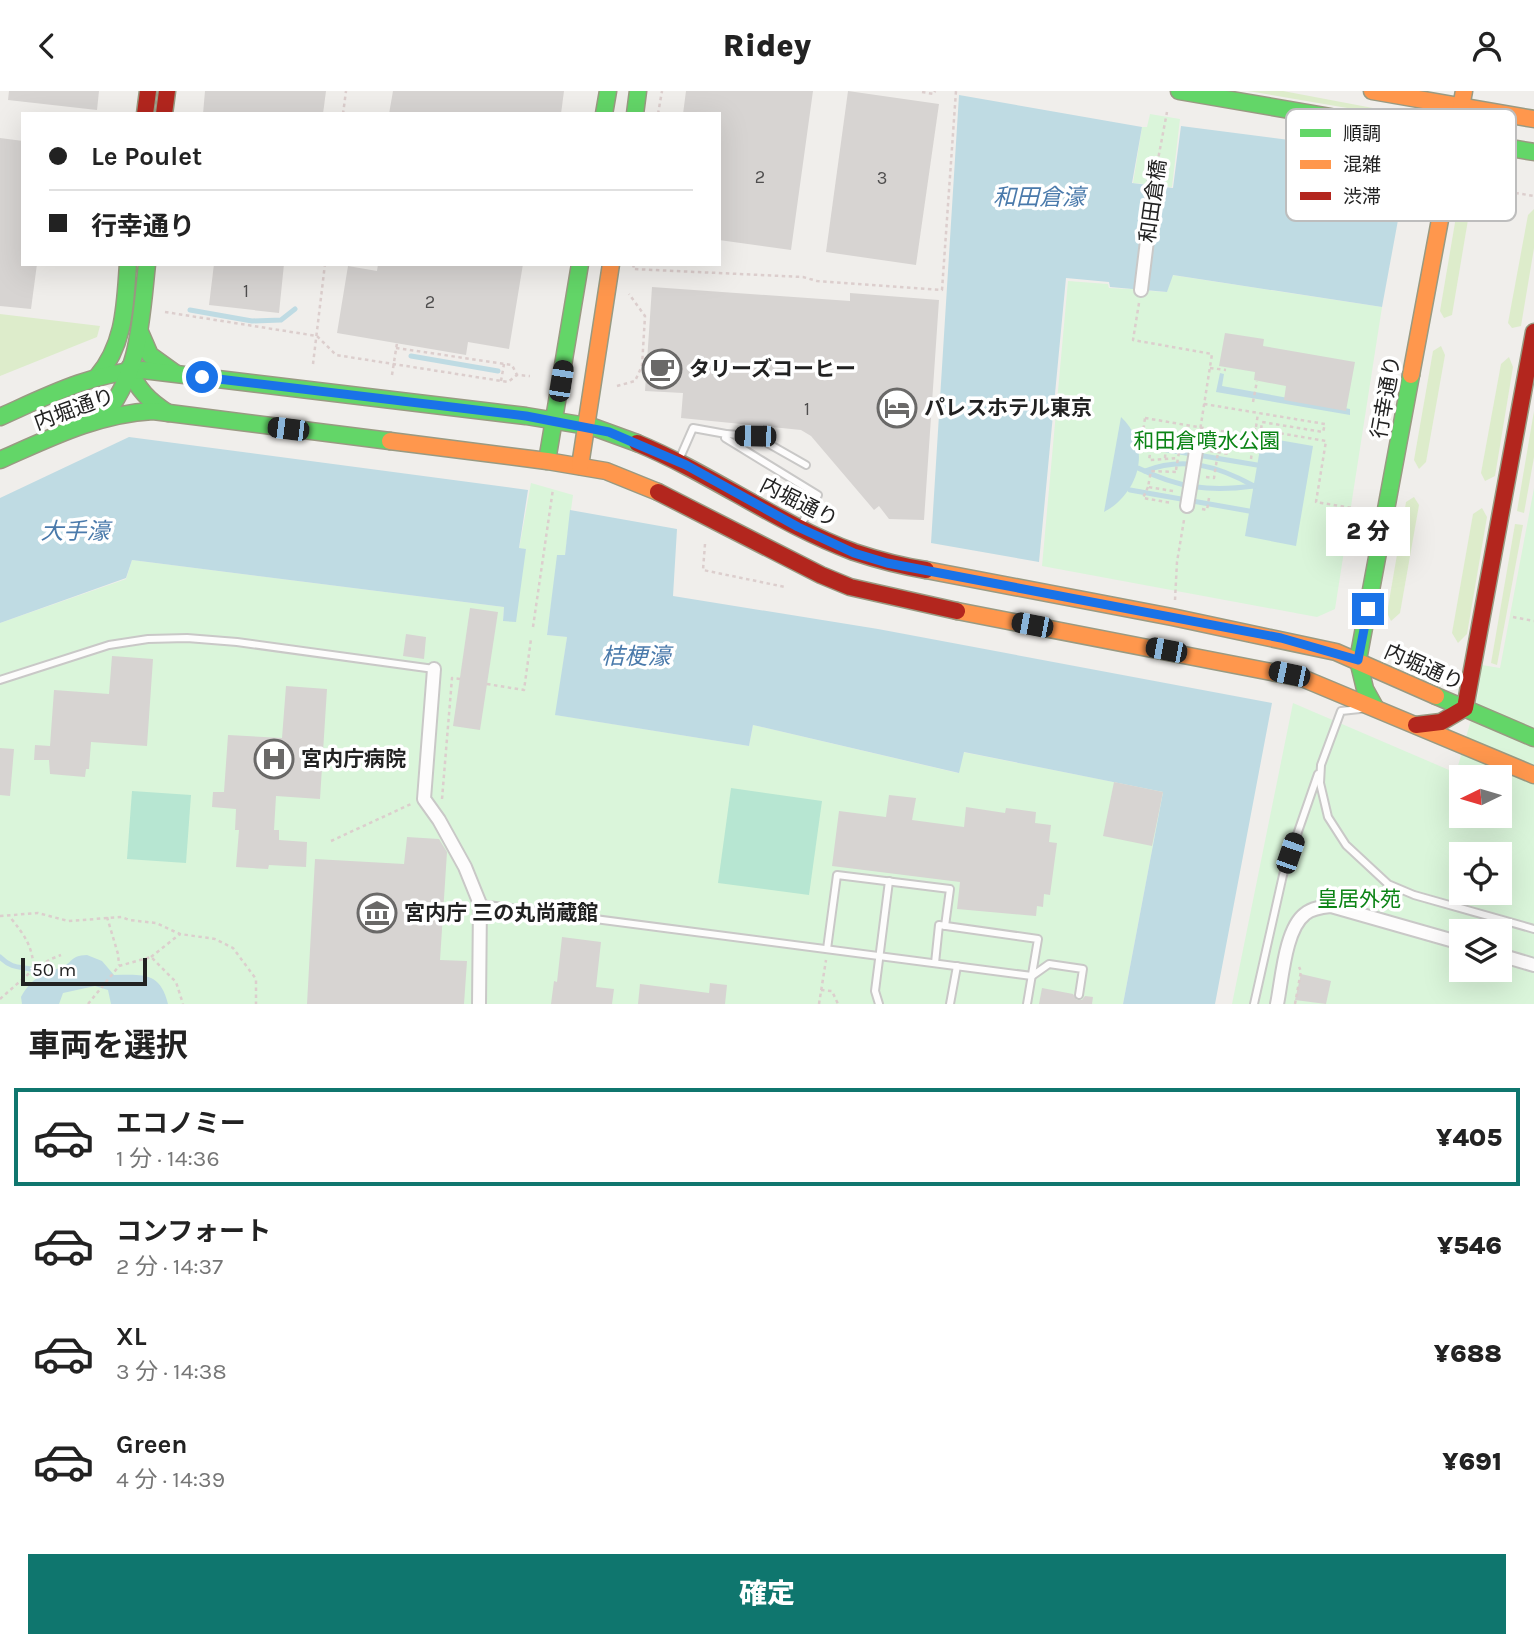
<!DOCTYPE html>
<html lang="ja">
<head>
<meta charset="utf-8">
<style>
	:root { --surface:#fff; --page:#f2f2f2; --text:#222; --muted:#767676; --line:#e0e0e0; --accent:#0f766e }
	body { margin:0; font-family:Karla,"Noto Sans JP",sans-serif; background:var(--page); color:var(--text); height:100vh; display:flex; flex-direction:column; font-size:26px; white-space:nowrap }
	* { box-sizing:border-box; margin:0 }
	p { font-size:23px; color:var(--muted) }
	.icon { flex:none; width:38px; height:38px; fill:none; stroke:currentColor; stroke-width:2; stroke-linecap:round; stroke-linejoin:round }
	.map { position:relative; height:913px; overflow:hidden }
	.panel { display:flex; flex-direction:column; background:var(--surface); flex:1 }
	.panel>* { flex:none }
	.guide { position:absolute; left:21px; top:21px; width:700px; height:154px; border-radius:0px; box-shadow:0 7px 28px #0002; display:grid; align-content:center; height:154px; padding:0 28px; background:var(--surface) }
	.needle { width:46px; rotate:265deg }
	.tools { position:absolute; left:1449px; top:674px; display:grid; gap:14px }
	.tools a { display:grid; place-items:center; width:63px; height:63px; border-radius:0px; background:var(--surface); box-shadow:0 7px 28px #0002; font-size:35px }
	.scale { position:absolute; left:21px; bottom:18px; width:126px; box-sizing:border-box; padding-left:7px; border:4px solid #222; border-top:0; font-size:19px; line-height:24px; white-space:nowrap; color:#222; -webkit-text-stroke:5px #fff; paint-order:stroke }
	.end { position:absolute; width:32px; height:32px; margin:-16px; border:9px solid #1a73e8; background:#fff; box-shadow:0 0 0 4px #fff }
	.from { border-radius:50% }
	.bubble { position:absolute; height:49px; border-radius:0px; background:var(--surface); box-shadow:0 7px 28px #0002; font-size:23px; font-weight:800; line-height:49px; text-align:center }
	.car { position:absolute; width:21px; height:42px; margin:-21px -10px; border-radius:9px; box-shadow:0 0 5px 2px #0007; background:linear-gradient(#222 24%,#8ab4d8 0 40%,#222 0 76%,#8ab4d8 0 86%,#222 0) }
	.guide b { display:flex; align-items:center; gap:24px; height:66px; font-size:26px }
	.guide b+b { border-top:2px solid var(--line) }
	.guide i { width:18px; height:18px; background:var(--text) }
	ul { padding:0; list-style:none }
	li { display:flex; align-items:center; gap:21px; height:98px; margin:0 14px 10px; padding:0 14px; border:4px solid transparent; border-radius:0px }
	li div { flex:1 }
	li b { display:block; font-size:26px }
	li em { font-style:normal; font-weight:800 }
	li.current { border-color:var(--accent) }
	li>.icon { width:63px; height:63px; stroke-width:1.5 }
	h2 { padding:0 28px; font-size:32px; line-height:84px }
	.button { display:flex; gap:14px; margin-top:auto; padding:14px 28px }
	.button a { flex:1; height:80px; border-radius:0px; background:var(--accent); color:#fff; font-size:28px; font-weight:800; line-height:80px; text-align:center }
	header { display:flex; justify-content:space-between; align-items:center; height:91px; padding:0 28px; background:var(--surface); font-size:32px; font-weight:800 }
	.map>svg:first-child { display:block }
	.grass { fill:#ddeccb }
	.park { fill:#daf5da; fill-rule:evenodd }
	.pitch { fill:#b7e6d2 }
	.water { fill:#bfdbe3 }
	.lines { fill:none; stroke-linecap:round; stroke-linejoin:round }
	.stream { stroke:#bfdbe3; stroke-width:5 }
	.building { fill:#d7d4d2 }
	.lane-casing { stroke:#c9c8c7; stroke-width:10 }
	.street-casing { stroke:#c9c8c7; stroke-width:16 }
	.fast-casing { stroke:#999a82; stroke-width:19 }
	.slow-casing { stroke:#999a82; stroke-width:19 }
	.jam-casing { stroke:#999a82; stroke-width:19 }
	.path { stroke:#dccecd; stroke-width:2.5; stroke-dasharray:3.5 3.5; stroke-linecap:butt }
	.lane { stroke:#fdfcfc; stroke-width:6 }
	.street { stroke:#fdfcfc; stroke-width:12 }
	.fast { stroke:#63d668; stroke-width:16 }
	.slow { stroke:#ff974d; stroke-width:16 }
	.jam { stroke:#b3261e; stroke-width:16 }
	.route { stroke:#1a73e8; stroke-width:9 }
	.labels { text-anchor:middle; stroke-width:7; stroke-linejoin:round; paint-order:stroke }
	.number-label { font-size:18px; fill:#4f4e4e }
	.street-label { font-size:21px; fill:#222; stroke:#fff }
	.poi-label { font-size:21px; font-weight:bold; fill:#222; stroke:#fff; text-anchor:start }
	.park-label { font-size:21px; fill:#0c8416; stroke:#fff }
	.water-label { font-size:23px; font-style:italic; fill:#4a7aab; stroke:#fff }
	.key { fill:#fff; stroke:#bdbdbd; stroke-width:2 }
	.key-label { font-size:19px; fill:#222 }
</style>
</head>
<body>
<header><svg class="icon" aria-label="back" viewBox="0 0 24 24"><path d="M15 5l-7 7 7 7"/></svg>Ridey<svg class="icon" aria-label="person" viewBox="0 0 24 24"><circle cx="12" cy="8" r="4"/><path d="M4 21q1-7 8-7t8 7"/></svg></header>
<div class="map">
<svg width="1534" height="913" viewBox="0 0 1534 913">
	<rect width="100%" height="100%" fill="#f0eeeb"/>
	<g class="grass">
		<polygon points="1248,0 1283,0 1394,21 1394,25"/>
		<polygon points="1467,105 1471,111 1452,224 1444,227 1440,220 1459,108"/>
		<polygon points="1534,118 1534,157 1521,235 1512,237 1508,232 1528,124"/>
		<polygon points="0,223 100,235 97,246 0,285"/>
		<polygon points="1441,255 1445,264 1426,371 1419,378 1414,369 1433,260"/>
		<polygon points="1509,266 1513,276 1495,385 1485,390 1481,382 1501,273"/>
		<polygon points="1534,320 1534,366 1524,422 1517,420"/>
		<polygon points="1414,406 1419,414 1400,522 1391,530 1387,522 1406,411"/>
		<polygon points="1482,417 1487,426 1467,543 1458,552 1452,542 1473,423"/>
		<polygon points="1515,433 1523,434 1497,574 1491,572"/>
	</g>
	<g class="park">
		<polygon points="1150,23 1180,28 1172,96 1163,95 1150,200 1167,201 1172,184 1382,216 1335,518 1317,526 1042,475 1068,190 1108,193 1109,197 1130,198 1144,93 1133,92 1142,36 1147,36"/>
		<polygon points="531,392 573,404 565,464 558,464 547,544 567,546 556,624 749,655 753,634 958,682 963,661 1163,701 1123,913 0,913 0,532 126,488 132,469 504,516 503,530 526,458 519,458"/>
		<path d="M1534 397V913H1232L1293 612 1456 682 1478 604 1482 574 1500 577ZM1461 686H1500V724H1461ZM1461 763H1500V802H1461ZM1461 840H1500V878H1461Z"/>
	</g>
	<g class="pitch">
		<polygon points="731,697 822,710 809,804 718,792"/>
		<polygon points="132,700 191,704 186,772 127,768"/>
	</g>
	<g class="water">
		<polygon points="959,4 1142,36 1132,92 1173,97 1181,35 1374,60 1373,70 1383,72 1403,102 1382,216 1173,184 1167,201 1110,196 1109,191 1066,187 1039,471 931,452"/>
		<polygon points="1220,282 1224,283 1222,295 1350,318 1350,324 1216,301"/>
		<path d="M1121 326C1153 356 1139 402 1104 421Z"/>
		<polygon points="129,346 528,399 519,457 526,458 516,531 503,530 504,516 132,469 126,487 0,532 0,407"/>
		<polygon points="1262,346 1313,355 1296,455 1245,445"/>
		<polygon points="570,419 677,438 673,505 878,538 1272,612 1215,913 1123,913 1163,701 964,661 959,682 753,634 749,655 555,624 567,546 547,544 557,464 565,464"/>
		<path d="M87 864 102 870 114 884C142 884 160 880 168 913H111L108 899 95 895 63 902 59 913H22L21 906C32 886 43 883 62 876 74 871 69 865 87 864Z"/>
	</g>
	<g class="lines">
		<g class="stream">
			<polyline points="190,219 252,230 281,229 295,218"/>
			<polyline points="411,265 498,280"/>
			<polyline points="1138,354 1257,374"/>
			<path d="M1138 377C1179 397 1209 401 1254 395"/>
			<path d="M1145 380C1184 365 1218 375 1254 395"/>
			<polyline points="1130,399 1249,420"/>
			<path d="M0 866C17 883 26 871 42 884"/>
		</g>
	</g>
	<g class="building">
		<polygon points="9,0 99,0 97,19 8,9"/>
		<polygon points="205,0 326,0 323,23 203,23"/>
		<polygon points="393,0 564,0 561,23 389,23"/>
		<polygon points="686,0 813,0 791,159 719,149 719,23 683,23"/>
		<polygon points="848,0 939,13 916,174 826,161"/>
		<polygon points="0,47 23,50 23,173 37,173 31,218 0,215"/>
		<polygon points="214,173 284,173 279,222 209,214"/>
		<polygon points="378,173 523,173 509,258 468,251 466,264 337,242 348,175 377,180"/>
		<polygon points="652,196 850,210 850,202 939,209 924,429 889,428 879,415 874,419 811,345 801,339 681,327 683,302 645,300"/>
		<polygon points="1225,242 1264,248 1263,255 1355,271 1346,320 1284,309 1286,295 1254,289 1255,281 1219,275"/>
		<polygon points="470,517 498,521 480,639 453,635"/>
		<polygon points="406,543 426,546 424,568 403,565"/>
		<polygon points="112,565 153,568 147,655 91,651 89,678 86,678 85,686 50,683 49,669 34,669 35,654 50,655 54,599 109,603"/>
		<polygon points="286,595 327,598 320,708 276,705 274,739 279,739 279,749 307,751 306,776 269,774 268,778 236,776 239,739 235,739 236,718 212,716 213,701 224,701 228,644 282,647"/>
		<polygon points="0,657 14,658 10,705 0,704"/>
		<polygon points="1114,691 1163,701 1152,755 1103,745"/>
		<polygon points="889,704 916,707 912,729 964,736 966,716 1005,722 1006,717 1036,721 1035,732 1051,734 1049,751 1057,752 1050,804 1044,803 1043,816 1037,815 1036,825 957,818 960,791 832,775 839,720 886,726"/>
		<polygon points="407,746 439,748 447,761 440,869 467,870 464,913 307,913 315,768 404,773"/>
		<polygon points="562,846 601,851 596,896 614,898 612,913 551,913 554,890 557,891"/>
		<polygon points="1301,883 1331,890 1326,913 1295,909"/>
		<polygon points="710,892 727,894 725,913 638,913 640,893 709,902"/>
		<polygon points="1042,897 1073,903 1077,909 1082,909 1085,905 1093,906 1092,913 1039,913"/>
	</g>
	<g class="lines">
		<defs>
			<g id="lane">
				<polyline points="679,369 693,337 726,343"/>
				<polyline points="802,432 818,404 725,347 726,343 755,345 806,374"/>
				<polyline points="0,589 109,554 148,548 187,547 237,551 434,578"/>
				<polyline points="1360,618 1341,620 1321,674 1320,692 1328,726 1346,754 1388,793 1414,804 1534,838"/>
				<polyline points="480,813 1032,885 1049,873 1083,878 1079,904"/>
				<polyline points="827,858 837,784 950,798 945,835"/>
				<polyline points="935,872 939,834 1038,848 1027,913"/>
				<polyline points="879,913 875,900 889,790"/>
				<polyline points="950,913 957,875"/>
				<polyline points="1254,913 1283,784 1318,683"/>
			</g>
			<g id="street">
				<polyline points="1141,199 1154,92"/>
				<polyline points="1187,415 1196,360"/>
				<polyline points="434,578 424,708 439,729 465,776 480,813 479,913"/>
				<polyline points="1500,864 1534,874"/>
				<path d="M1277 913C1282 889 1285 838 1305 823 1312 817 1322 816 1331 815L1461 852"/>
			</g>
			<g id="fast">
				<polyline points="1179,0 1534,61"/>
				<polyline points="604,23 608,0"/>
				<polyline points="635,23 638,0"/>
				<polyline points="140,241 150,264 175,282"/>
				<path d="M129 277C137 298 149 310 168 322"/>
				<path d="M97 286C125 253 125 214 128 173"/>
				<path d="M0 326C47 305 91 282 143 279L526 325 593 336 637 352"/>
				<path d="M102 327C140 285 141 227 147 173"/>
				<path d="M0 369C50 347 97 323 153 320L390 350"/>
				<polyline points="547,370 580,173"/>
				<polyline points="1436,605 1534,647"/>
				<polyline points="1375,616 1365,598 1358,569 1411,284"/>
			</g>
			<g id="slow">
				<polyline points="1372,0 1534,28"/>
				<polyline points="1411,284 1464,0"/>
				<polyline points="390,350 547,370 606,380 658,401"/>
				<polyline points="580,375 611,173"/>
				<polyline points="926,479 1172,526 1336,561 1436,605"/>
				<polyline points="957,520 1302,587 1534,684"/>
			</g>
			<g id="jam">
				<polyline points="145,23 148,0"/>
				<polyline points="164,23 167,0"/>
				<path d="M637 352C712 383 778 433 854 461 878 469 901 475 926 479"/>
				<polyline points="658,401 821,484 850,496 957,520"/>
				<polyline points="1416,634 1441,631 1465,617 1534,241"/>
			</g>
		</defs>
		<use href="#lane" class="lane-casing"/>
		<use href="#street" class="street-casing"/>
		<use href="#fast" class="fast-casing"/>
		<use href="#slow" class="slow-casing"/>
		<use href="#jam" class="jam-casing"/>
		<g class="path">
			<polyline points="922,1 934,3 935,0"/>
			<polyline points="343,23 346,0"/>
			<polyline points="658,23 662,0"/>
			<polyline points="1156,79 1167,21"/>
			<polyline points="1467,94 1534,105"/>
			<polyline points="1410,119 1419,122 1420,116"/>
			<polyline points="634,173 633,178 803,186 817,190 942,199 956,0"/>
			<polyline points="1139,212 1133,249 1212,263 1199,346"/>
			<polyline points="165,221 317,245 336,264 508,291 517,284 530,285"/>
			<polyline points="396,257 512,274 517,284"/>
			<polyline points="313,273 325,173"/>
			<polyline points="1210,277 1226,279"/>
			<polyline points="392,284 397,252"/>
			<polyline points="501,290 504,273"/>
			<polyline points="617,295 635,290 642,275 645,225 629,203"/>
			<polyline points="1253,311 1257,290"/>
			<polyline points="1204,313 1325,333 1323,341 1262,331 1261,339"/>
			<polygon points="1145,327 1233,342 1229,363 1142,349"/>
			<polyline points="1256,336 1258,322"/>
			<polyline points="1233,342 1254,346"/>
			<polyline points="1152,350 1149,369 1178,367"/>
			<polyline points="1165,367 1166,353"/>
			<polyline points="1251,368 1255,338 1326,350 1316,411 1358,418"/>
			<polyline points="1176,379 1180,355"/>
			<polyline points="1206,386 1214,387 1218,361"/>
			<polyline points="1148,396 1143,407 1172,412"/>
			<polyline points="1173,400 1148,396 1151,380 1179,381"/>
			<polyline points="1202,418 1207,419 1209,407"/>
			<polyline points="705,453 703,479 785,496"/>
			<polyline points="1175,509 1177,471 1184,429"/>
			<polyline points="1513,526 1534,530"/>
			<polyline points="533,536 553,398"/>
			<polyline points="487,593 524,599 531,548"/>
			<polyline points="442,708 452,587 460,588"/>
			<polyline points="331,750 411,713"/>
			<polyline points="0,825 38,822 68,830 122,826 129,829 156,832 180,843 215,848 233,857 256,888 256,913"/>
			<polyline points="107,826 118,863 119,874"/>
			<polyline points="151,866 180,843"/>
			<polyline points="34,878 51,868 61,864"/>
			<polyline points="821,899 832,900 838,913"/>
			<path d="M0 908 34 878C32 854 25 845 10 826"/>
			<polyline points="88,913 119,875 151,866 176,891 183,913"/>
			<polyline points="819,913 826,869"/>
			<polyline points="1295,913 1301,880 1299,876"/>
		</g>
		<use href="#lane" class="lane"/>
		<use href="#street" class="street"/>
		<use href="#fast" class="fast"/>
		<use href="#slow" class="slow"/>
		<use href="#jam" class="jam"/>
	</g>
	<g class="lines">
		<polyline class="route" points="202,286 526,325 609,341 686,374 798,436 854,462 887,472 1281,547 1358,569 1368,518"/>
	</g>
	<defs>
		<symbol id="cafe-ring" viewBox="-11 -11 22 22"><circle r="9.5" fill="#fff" stroke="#6a6968" stroke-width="1.5"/><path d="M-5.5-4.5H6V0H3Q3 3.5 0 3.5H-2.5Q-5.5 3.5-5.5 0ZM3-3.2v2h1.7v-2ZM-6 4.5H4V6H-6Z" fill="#6a6968"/></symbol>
		<symbol id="hotel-ring" viewBox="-11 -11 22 22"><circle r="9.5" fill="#fff" stroke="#6a6968" stroke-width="1.5"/><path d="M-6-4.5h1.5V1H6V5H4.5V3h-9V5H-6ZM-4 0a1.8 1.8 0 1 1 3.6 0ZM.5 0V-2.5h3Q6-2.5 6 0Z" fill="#6a6968"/></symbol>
		<symbol id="hospital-ring" viewBox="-11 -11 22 22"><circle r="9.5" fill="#fff" stroke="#6a6968" stroke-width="1.5"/><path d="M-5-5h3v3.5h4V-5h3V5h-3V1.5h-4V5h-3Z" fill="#6a6968"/></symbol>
		<symbol id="museum-ring" viewBox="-11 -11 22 22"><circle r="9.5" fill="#fff" stroke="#6a6968" stroke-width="1.5"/><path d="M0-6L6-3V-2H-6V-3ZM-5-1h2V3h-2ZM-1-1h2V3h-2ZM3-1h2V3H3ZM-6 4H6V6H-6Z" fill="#6a6968"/></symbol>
	</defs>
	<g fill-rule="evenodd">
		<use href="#cafe-ring" x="640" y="256" width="44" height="44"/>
		<use href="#hotel-ring" x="875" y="295" width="44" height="44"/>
		<use href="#hospital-ring" x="252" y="646" width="44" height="44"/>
		<use href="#museum-ring" x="355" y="800" width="44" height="44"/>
	</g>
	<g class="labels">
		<g class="number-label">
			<text x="760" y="92">2</text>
			<text x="882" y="93">3</text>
			<text x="246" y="206">1</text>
			<text x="430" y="217">2</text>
			<text x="807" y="324">1</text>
		</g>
		<g class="street-label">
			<text transform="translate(1153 110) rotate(-82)" y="7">和田倉橋</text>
			<text transform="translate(1386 306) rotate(-80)" y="7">行幸通り</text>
			<text transform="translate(74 318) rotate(-20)" y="7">内堀通り</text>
			<text transform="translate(799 411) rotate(27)" y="7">内堀通り</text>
			<text transform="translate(1424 576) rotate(24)" y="7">内堀通り</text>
		</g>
		<g class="poi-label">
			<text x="689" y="285">タリーズコーヒー</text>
			<text x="924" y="324">パレスホテル東京</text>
			<text x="301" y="675">宮内庁病院</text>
			<text x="404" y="829">宮内庁 三の丸尚蔵館</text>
		</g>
		<g class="park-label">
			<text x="1207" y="357">和田倉噴水公園</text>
			<text x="1359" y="815">皇居外苑</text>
		</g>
		<g class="water-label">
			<text x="1039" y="114">和田倉濠</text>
			<text x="75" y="448">大手濠</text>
			<text x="636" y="573">桔梗濠</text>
		</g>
	</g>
	<rect x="1286" y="18" width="230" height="112" rx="10" class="key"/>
	<rect x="1300" y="38" width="31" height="8" fill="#63d668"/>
	<rect x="1300" y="69" width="31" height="9" fill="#ff974d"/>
	<rect x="1300" y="101" width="31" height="8" fill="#b3261e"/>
	<g class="key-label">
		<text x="1343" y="49">順調</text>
		<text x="1343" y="80">混雑</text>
		<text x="1343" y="112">渋滞</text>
	</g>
</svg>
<div class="tools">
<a><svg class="needle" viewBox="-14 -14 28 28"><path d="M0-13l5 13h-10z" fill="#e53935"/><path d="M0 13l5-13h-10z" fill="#767676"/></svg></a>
<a><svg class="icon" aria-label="locate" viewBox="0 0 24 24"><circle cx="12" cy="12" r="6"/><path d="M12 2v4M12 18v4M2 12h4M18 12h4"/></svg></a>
<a><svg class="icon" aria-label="layers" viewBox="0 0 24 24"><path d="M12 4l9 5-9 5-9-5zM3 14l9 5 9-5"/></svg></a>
</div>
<div class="scale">50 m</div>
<i class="end from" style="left:202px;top:286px"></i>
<i class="end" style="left:1368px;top:518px"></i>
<div class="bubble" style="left:1326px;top:416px;width:84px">2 分</div>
<i class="car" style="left:561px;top:290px;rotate:9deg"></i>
<i class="car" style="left:288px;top:338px;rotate:277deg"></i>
<i class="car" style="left:755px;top:345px;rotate:271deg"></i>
<i class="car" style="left:1032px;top:534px;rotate:281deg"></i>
<i class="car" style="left:1166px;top:559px;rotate:281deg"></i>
<i class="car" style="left:1289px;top:583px;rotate:282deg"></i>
<i class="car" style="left:1290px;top:762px;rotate:19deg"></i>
<div class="guide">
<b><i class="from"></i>Le Poulet</b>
<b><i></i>行幸通り</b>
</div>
</div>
<section class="panel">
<h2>車両を選択</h2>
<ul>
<li class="current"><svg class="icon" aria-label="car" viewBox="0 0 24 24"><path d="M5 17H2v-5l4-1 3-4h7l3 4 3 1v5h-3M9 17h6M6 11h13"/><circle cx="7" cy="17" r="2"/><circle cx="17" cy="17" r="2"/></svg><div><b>エコノミー</b><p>1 分 · 14:36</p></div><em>¥405</em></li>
<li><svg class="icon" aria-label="car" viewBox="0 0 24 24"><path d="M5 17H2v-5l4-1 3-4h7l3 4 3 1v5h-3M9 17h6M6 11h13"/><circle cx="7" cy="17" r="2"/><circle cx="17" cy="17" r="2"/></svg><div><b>コンフォート</b><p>2 分 · 14:37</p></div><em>¥546</em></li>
<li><svg class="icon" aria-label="car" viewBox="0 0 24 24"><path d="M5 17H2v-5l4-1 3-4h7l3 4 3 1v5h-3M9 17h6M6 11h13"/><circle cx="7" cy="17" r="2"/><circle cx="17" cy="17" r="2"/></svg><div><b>XL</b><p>3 分 · 14:38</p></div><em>¥688</em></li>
<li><svg class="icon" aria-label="car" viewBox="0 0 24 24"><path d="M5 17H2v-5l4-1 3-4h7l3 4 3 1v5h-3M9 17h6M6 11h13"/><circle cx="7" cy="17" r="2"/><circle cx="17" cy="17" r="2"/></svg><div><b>Green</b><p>4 分 · 14:39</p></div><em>¥691</em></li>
</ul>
<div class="button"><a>確定</a></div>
</section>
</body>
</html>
